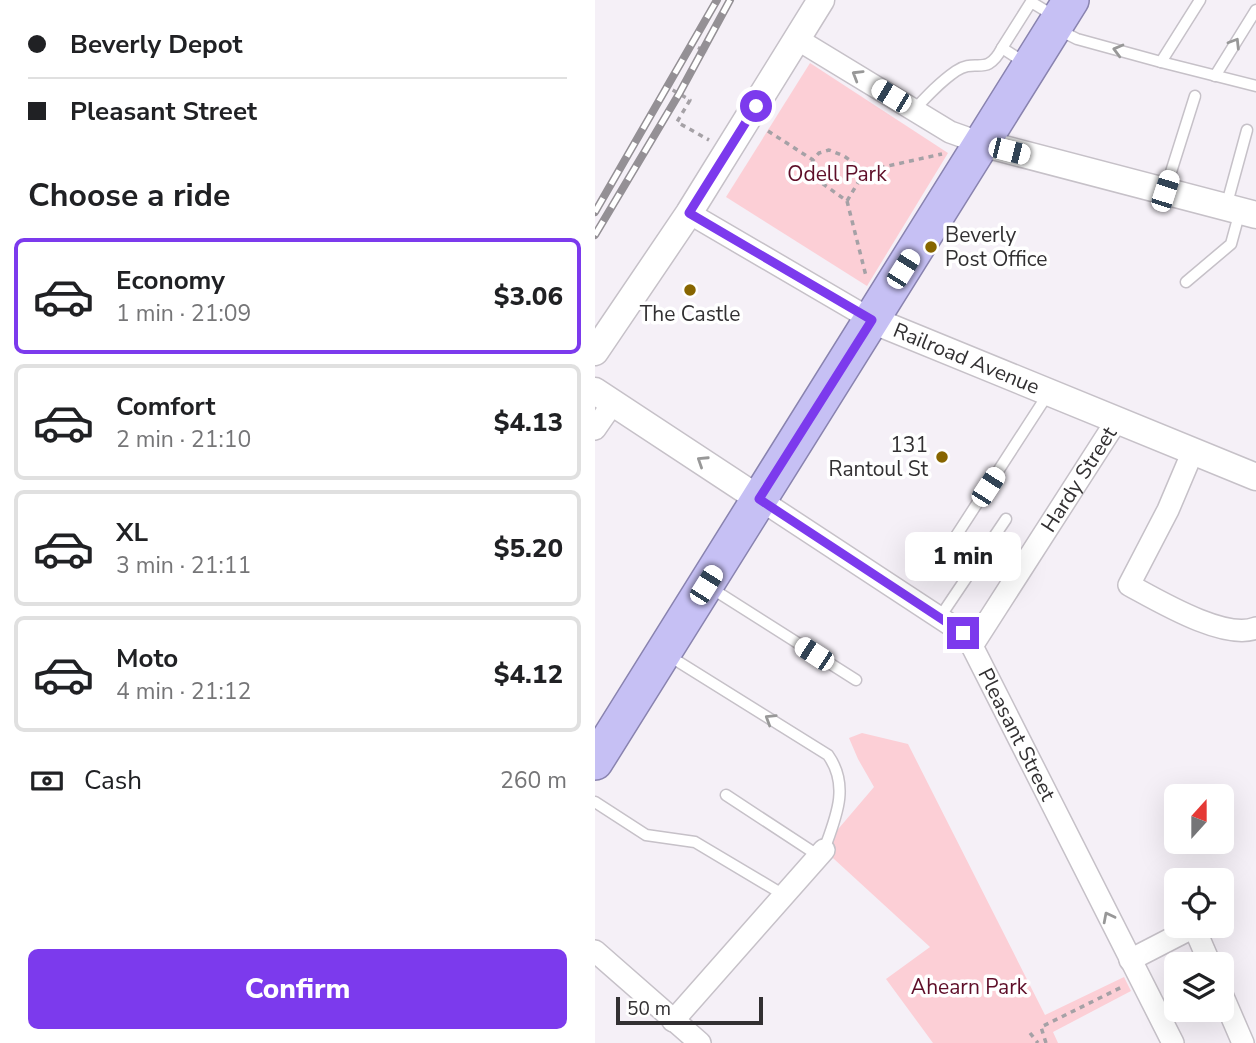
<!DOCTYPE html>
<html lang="en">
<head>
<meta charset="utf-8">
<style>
	:root { --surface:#fff; --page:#f2f2f2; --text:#202124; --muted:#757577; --line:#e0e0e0; --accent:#7c3aed }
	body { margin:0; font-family:"Nunito Sans",sans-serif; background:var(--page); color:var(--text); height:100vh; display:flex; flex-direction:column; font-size:26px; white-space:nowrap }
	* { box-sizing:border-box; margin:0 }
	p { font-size:23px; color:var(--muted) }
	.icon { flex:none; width:38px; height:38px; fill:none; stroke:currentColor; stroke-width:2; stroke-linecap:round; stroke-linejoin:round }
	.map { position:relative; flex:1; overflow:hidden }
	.sheet { display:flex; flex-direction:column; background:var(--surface); width:595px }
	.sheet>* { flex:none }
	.top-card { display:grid; align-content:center; height:154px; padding:0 28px; background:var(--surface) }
	.needle { width:46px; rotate:21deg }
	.controls { position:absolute; left:569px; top:784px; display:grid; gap:14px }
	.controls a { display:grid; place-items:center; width:70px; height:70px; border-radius:10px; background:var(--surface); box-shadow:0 7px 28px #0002; font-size:35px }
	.scale { position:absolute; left:21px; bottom:18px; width:147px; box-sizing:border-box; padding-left:7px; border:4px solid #323032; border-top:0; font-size:19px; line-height:24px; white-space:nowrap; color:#323032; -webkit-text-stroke:5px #fff; paint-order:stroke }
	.end { position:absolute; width:32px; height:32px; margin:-16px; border:9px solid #7c3aed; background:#fff; box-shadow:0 0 0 4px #fff }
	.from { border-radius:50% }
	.bubble { position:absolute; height:49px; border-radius:10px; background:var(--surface); box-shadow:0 7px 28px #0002; font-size:23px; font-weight:800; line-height:49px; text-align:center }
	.car { position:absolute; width:21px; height:42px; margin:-21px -10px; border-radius:9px; box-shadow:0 0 5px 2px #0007; background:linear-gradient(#fff 24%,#345 0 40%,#fff 0 76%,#345 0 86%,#fff 0) }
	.top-card b { display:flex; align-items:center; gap:24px; height:66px; font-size:26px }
	.top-card b+b { border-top:2px solid var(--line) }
	.top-card i { width:18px; height:18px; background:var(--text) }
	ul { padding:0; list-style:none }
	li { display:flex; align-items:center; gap:21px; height:116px; margin:0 14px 10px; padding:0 14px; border:4px solid var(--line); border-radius:10px }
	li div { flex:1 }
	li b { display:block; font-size:26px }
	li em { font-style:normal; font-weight:800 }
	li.on { border-color:var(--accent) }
	li>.icon { width:63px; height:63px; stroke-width:1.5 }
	h2 { padding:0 28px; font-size:32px; line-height:84px }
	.pay { display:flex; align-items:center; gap:18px; height:77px; padding:0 28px; font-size:26px }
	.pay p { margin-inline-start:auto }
	.action { display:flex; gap:14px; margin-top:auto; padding:14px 28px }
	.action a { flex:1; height:80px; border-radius:10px; background:var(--accent); color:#fff; font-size:28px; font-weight:800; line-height:80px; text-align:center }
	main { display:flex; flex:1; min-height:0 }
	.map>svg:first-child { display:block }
	.green { fill:#fccfd6 }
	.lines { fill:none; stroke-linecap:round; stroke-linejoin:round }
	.service-casing { stroke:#c6c1c8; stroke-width:13 }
	.minor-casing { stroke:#c6c1c8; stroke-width:24 }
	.tertiary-casing { stroke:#c6c1c8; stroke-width:29 }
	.trunk-casing { stroke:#8983af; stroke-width:38 }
	.path { stroke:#a5a1a6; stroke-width:3.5; stroke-dasharray:5 5; stroke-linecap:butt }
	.service { stroke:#fff; stroke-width:10 }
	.minor { stroke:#fff; stroke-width:21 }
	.tertiary { stroke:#fff; stroke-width:26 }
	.trunk { stroke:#c6c0f4; stroke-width:35 }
	.rail-casing { stroke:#949095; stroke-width:8 }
	.rail { stroke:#fff; stroke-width:5; stroke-dasharray:16; stroke-linecap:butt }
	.oneway { stroke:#989898 }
	.route { stroke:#7c3aed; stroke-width:9 }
	.poi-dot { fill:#876500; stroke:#fff; stroke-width:2.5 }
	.labels { text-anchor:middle; stroke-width:7; stroke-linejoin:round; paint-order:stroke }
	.park-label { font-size:21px; fill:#5e0e28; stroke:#fff }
	.poi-label { font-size:21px; fill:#323032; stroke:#fff; text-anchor:start }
	.street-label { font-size:21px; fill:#323032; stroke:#fff }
</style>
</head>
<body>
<main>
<section class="sheet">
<div class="top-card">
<b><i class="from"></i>Beverly Depot</b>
<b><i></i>Pleasant Street</b>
</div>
<h2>Choose a ride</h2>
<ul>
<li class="on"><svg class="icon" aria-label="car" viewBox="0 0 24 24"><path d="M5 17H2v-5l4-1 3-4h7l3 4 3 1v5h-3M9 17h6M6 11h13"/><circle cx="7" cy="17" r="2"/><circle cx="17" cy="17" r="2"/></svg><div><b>Economy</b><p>1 min · 21:09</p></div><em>$3.06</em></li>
<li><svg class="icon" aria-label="car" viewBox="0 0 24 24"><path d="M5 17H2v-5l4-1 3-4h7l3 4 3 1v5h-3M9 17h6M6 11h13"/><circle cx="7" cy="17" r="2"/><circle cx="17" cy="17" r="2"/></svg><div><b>Comfort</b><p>2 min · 21:10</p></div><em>$4.13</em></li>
<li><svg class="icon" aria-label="car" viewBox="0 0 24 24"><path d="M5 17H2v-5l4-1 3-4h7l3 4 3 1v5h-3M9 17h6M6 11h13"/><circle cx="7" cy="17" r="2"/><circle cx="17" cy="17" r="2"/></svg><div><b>XL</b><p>3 min · 21:11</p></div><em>$5.20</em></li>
<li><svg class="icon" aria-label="car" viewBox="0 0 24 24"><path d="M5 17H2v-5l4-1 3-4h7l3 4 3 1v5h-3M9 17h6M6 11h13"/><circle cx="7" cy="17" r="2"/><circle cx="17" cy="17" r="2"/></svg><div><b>Moto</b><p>4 min · 21:12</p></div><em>$4.12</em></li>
</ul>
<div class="pay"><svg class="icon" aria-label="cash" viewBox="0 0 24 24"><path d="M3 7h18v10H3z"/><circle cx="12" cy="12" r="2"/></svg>Cash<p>260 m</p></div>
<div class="action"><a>Confirm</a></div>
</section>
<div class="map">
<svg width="661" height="1043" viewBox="0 0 661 1043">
	<rect width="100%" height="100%" fill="#f5f0f7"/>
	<g class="green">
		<polygon points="215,63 353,153 272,286 131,197"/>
		<polygon points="267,733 313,744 450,1015 529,977 536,991 458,1032 463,1043 338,1043 291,979 335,947 227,848 279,787 263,759 254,738"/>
	</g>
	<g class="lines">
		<defs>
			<g id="service">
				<polyline points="462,29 482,39 566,62 605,0"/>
				<polyline points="566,62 661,86"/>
				<polyline points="432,64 407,48 436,2 461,17"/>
				<polyline points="620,76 661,10"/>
				<path d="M319 110C332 96 345 82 361 71 381 57 391 78 407 48"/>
				<polyline points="570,191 600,96"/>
				<polyline points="631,207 652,130"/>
				<polyline points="591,282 636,244 645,211"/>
				<polyline points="339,570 453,394"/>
				<polyline points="116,588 261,680"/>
				<polyline points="345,617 411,519"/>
				<path d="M71 654 233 755C255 786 241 817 229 850"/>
				<polyline points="131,795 224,856"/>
				<polyline points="0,802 51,835 100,842 189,895"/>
			</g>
			<g id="minor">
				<polyline points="202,39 355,132 386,143"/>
				<polyline points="94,213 277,320"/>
				<polyline points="0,429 18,403"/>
				<path d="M598 451 573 510 534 585C562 600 630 641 661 628"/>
				<path id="s1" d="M164 499 368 633 377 646 578 1043"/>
				<path id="s2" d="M377 646 522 420"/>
				<polyline points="0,951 105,1043"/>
				<polyline points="535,960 599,927 615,964"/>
				<polyline points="626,992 648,1043"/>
				<polyline points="78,1021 229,850"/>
			</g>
			<g id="tertiary">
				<polyline points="386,143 661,215"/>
				<path id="s3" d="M277 320 661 477"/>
				<polyline points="0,352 94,213 226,0"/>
				<polyline points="0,391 164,499"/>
			</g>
			<polyline id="trunk" points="0,762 476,0"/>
		</defs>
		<use href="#service" class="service-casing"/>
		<use href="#minor" class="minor-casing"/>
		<use href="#tertiary" class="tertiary-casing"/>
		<use href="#trunk" class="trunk-casing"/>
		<g class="path">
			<polyline points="94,43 112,52"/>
			<polyline points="69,85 95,100 82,122 114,140"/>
			<polyline points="173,131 218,160"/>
			<polyline points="270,171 249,156 234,150 224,153 218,160 216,168 221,179 252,201 271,276"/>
			<polyline points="252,201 270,171 347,154"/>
			<polyline points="435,1033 443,1043"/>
			<polyline points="451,1043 446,1027 527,987"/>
		</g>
		<use href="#service" class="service"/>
		<use href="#minor" class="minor"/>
		<use href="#tertiary" class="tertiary"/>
		<use href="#trunk" class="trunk"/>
		<defs>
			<g id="rail">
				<polyline points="0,212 122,0"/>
				<polyline points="0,235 84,94 135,0"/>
			</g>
		</defs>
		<use href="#rail" class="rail-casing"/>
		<use href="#rail" class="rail"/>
	</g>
	<defs><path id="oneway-chevron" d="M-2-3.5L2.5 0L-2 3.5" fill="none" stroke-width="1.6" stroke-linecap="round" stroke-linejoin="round" transform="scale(1.75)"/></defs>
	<g class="oneway">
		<use href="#oneway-chevron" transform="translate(640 43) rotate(-58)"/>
		<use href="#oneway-chevron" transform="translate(523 50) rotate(-165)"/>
		<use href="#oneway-chevron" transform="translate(262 75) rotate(-149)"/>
		<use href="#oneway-chevron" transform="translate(107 461) rotate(-147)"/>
		<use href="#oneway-chevron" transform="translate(175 719) rotate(-148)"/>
		<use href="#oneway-chevron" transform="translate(513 917) rotate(-117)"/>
	</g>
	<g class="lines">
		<polyline class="route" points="161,106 94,213 277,320 164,499 368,633"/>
	</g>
	<g class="poi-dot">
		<circle cx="336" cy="247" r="7"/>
		<circle cx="95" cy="290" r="7"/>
		<circle cx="347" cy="457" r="7"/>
	</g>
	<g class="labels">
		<g class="park-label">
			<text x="242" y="181">Odell Park</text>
			<text x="374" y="994">Ahearn Park</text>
		</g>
		<g class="poi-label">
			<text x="350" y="242">Beverly<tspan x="350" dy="24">Post Office</tspan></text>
			<text x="95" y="321" text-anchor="middle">The Castle</text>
			<text x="333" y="452" text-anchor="end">131<tspan x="333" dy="24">Rantoul St</tspan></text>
		</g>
		<g class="street-label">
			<text dy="7" stroke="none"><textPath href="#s3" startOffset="102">Railroad Avenue</textPath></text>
			<text dy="7" stroke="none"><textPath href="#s2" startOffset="198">Hardy Street</textPath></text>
			<text dy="7" stroke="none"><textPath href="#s1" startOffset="359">Pleasant Street</textPath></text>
		</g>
	</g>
</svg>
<div class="controls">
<a><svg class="needle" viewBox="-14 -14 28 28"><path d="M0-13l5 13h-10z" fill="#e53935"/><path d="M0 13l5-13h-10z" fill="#757577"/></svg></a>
<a><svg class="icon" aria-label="locate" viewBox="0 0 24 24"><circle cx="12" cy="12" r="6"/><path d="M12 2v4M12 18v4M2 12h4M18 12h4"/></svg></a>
<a><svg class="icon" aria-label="layers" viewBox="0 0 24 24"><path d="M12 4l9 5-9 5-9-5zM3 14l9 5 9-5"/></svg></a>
</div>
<div class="scale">50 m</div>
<i class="end from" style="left:161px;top:106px"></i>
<i class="end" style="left:368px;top:633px"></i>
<div class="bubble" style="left:310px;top:532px;width:116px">1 min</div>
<i class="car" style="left:296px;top:96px;rotate:301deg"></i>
<i class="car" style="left:414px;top:151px;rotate:104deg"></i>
<i class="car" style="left:570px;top:191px;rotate:18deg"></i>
<i class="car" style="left:308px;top:269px;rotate:32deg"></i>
<i class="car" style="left:393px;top:487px;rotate:33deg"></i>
<i class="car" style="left:111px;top:585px;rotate:32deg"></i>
<i class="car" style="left:219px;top:654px;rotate:303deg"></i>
</div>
</main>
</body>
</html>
